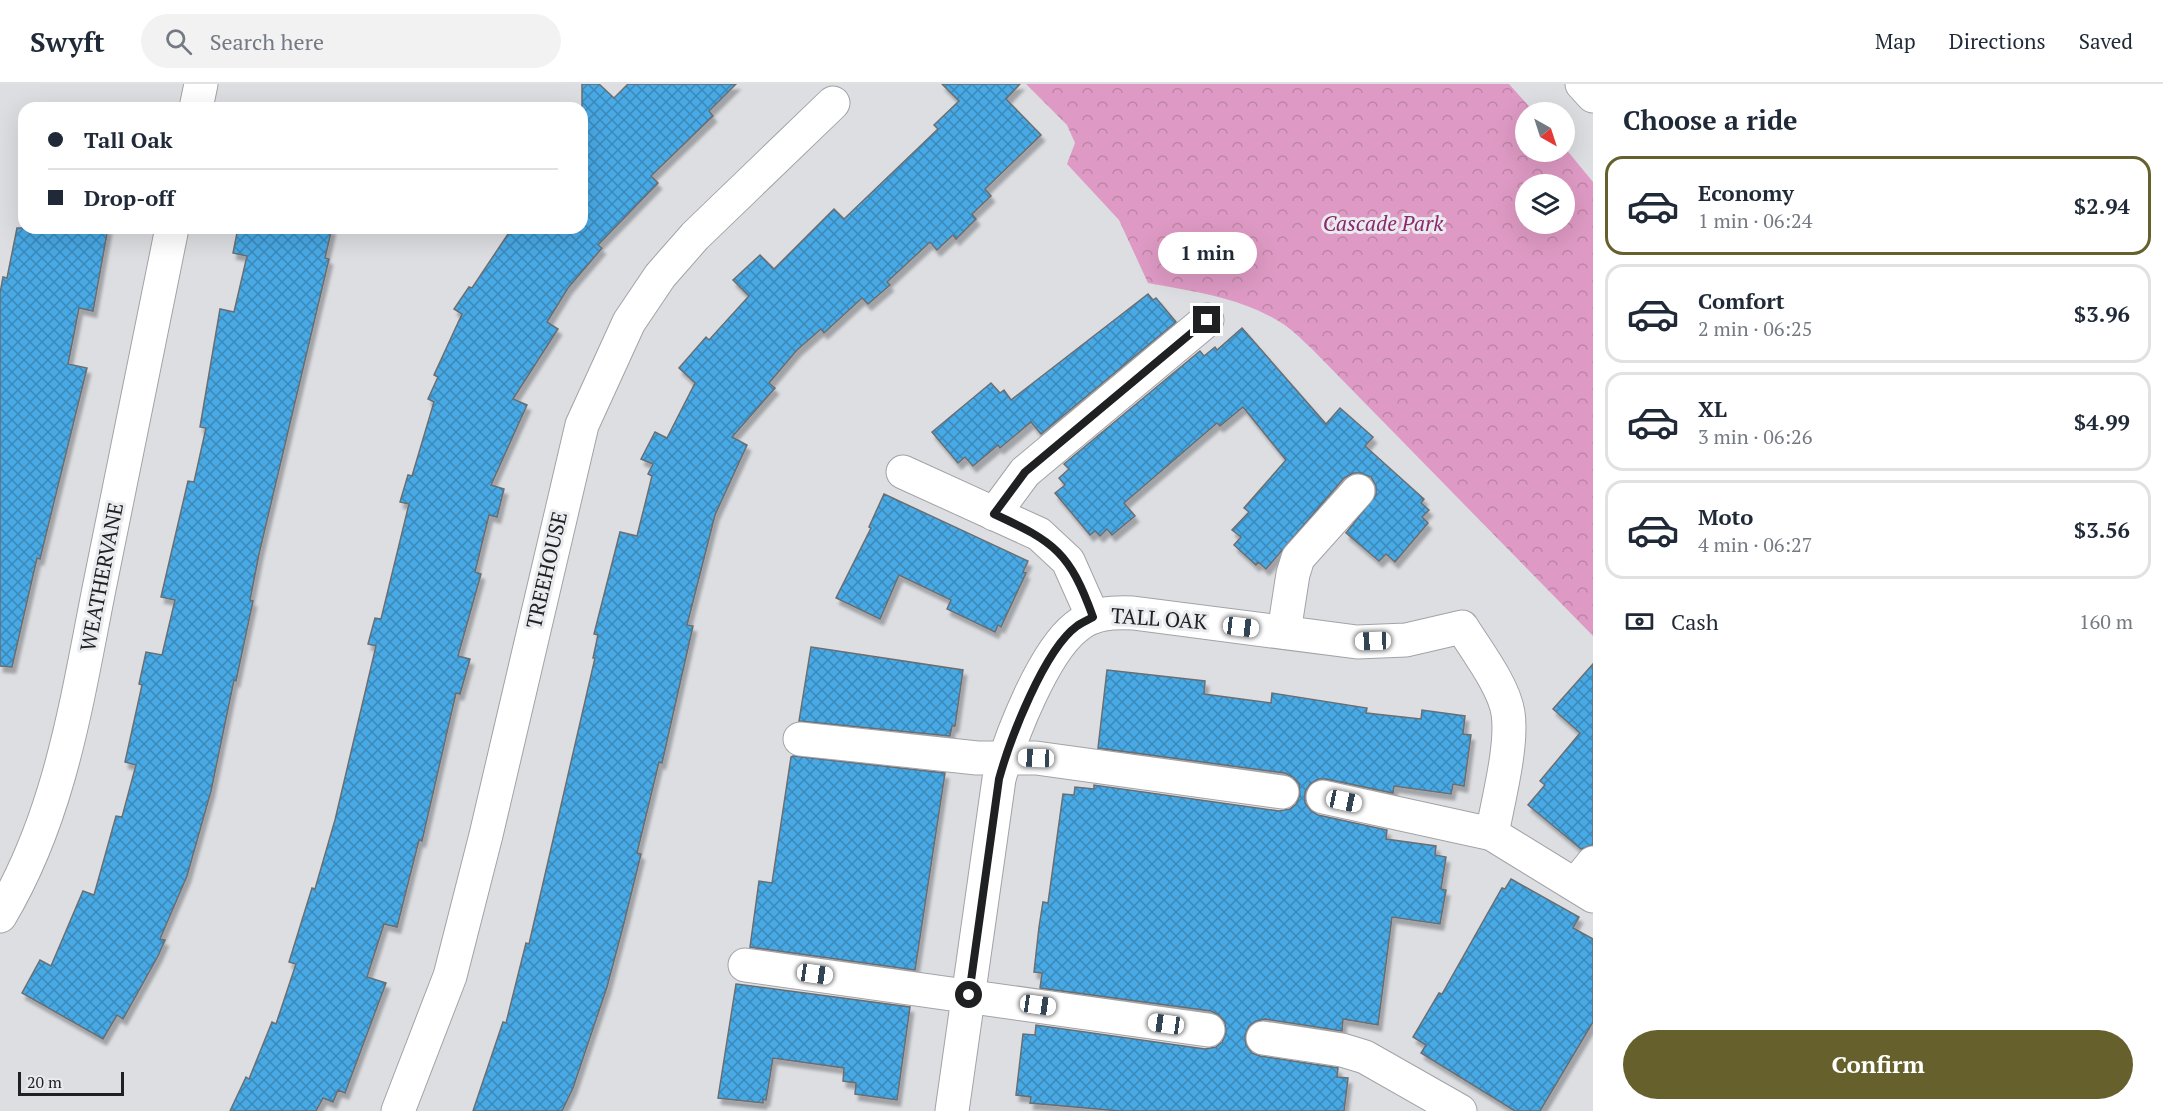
<!DOCTYPE html>
<html lang="en">
<head>
<meta charset="utf-8">
<style>
	:root { --surface:#fff; --page:#f2f2f3; --text:#1f2937; --muted:#747a83; --line:#e0e1e3; --accent:#66602d }
	body { margin:0; font-family:"PT Serif",serif; background:var(--page); color:var(--text); height:100vh; display:flex; flex-direction:column; font-size:22px; white-space:nowrap }
	* { box-sizing:border-box; margin:0 }
	p { font-size:20px; color:var(--muted) }
	.icon { flex:none; width:33px; height:33px; fill:none; stroke:currentColor; stroke-width:2; stroke-linecap:round; stroke-linejoin:round }
	.map { position:relative; flex:1; overflow:hidden }
	.details { display:flex; flex-direction:column; background:var(--surface); width:570px }
	.details>* { flex:none }
	.guide { position:absolute; left:18px; top:18px; width:570px; height:132px; border-radius:18px; box-shadow:0 6px 24px #0002; display:grid; align-content:center; height:132px; padding:0 30px; background:var(--surface) }
	.needle { width:39px; rotate:141deg }
	.fabs { position:absolute; left:1515px; top:18px; display:grid; gap:12px }
	.fabs a { display:grid; place-items:center; width:60px; height:60px; border-radius:50%; background:var(--surface); box-shadow:0 6px 24px #0002; font-size:30px }
	.scale { position:absolute; left:18px; bottom:15px; width:106px; box-sizing:border-box; padding-left:6px; border:3px solid #1f2021; border-top:0; font-size:16px; line-height:21px; white-space:nowrap; color:#1f2021; -webkit-text-stroke:4px #eaebef; paint-order:stroke }
	.end { position:absolute; width:27px; height:27px; margin:-14px; border:8px solid #1f2021; background:#fff; box-shadow:0 0 0 3px #fff }
	.from { border-radius:50% }
	.bubble { position:absolute; height:42px; border-radius:21px; background:var(--surface); box-shadow:0 6px 24px #0002; font-size:20px; font-weight:700; line-height:42px; text-align:center }
	.car { position:absolute; width:18px; height:36px; margin:-18px -9px; border-radius:8px; box-shadow:0 0 4px 2px #0007; background:linear-gradient(#fff 24%,#345 0 40%,#fff 0 76%,#345 0 86%,#fff 0) }
	.guide b { display:flex; align-items:center; gap:21px; height:57px; font-size:22px }
	.guide b+b { border-top:2px solid var(--line) }
	.guide i { width:15px; height:15px; background:var(--text) }
	ul { padding:0; list-style:none }
	li { display:flex; align-items:center; gap:18px; height:99px; margin:0 12px 9px; padding:0 18px; border:3px solid var(--line); border-radius:18px }
	li div { flex:1 }
	li b { display:block; font-size:22px }
	li em { font-style:normal; font-weight:700 }
	li.current { border-color:var(--accent) }
	li>.icon { width:54px; height:54px; stroke-width:1.5 }
	h2 { padding:0 30px; font-size:27px; line-height:72px }
	.pay { display:flex; align-items:center; gap:15px; height:66px; padding:0 30px; font-size:22px }
	.pay p { margin-inline-start:auto }
	.button { display:flex; gap:12px; margin-top:auto; padding:12px 30px }
	.button a { flex:1; height:69px; border-radius:36px; background:var(--accent); color:#fff; font-size:24px; font-weight:700; line-height:69px; text-align:center }
	header { display:flex; align-items:center; gap:36px; box-sizing:border-box; height:84px; padding:0 30px; background:var(--surface); border-bottom:2px solid var(--line) }
	header strong { font-size:28px }
	nav { display:flex; gap:33px; margin-inline-start:auto; font-size:21px }
	.search { width:420px; height:54px; background:var(--page); display:flex; align-items:center; gap:15px; box-sizing:border-box; padding:0 21px; border-radius:33px; color:var(--muted); font-size:22px }
	main { display:flex; flex:1; min-height:0 }
	.map>svg:first-child { display:block }
	.park { fill:url(#park-crowns); fill-rule:evenodd }
	.building { fill:url(#building-cross-hatch); stroke:#6b6e71; stroke-width:1.5; filter:url(#shadow) }
	.lines { fill:none; stroke-linecap:round; stroke-linejoin:round }
	.minor-casing { stroke:#a2a3a7; stroke-width:35 }
	.minor { stroke:#fff; stroke-width:33 }
	.route { stroke:#1f2021; stroke-width:8 }
	.labels { text-anchor:middle; stroke-width:6; stroke-linejoin:round; paint-order:stroke }
	.park-label { font-size:21px; font-style:italic; fill:#8c276e; stroke:#eaebef }
	.street-label { font-size:21px; fill:#1f2021; stroke:#eaebef }
</style>
</head>
<body>
<header>
<strong>Swyft</strong>
<div class="search"><svg class="icon" aria-label="search" viewBox="0 0 24 24"><circle cx="10" cy="10" r="6"/><path d="M15 15l6 6"/></svg>Search here</div>
<nav><a>Map</a><a>Directions</a><a>Saved</a></nav>
</header>
<main>
<div class="map">
<svg width="1593" height="1027" viewBox="0 0 1593 1027">
	<defs>
		<pattern id="park-crowns" width="20" height="18" patternUnits="userSpaceOnUse" patternTransform="scale(1.5)"><rect width="20" height="18" fill="#de9ac4"/><path d="M2 6a3 3 0 1 1 6 0M12 15a3 3 0 1 1 6 0" fill="none" stroke="#be84a8"/></pattern>
		<pattern id="building-cross-hatch" width="8" height="8" patternUnits="userSpaceOnUse" patternTransform="scale(1.5)"><rect width="8" height="8" fill="#48a9e5"/><path d="M0 0l8 8M0 8l8-8" fill="none" stroke="#3b89b9"/></pattern>
		<filter id="shadow"><feDropShadow dx="3.5" dy="6" stdDeviation="1.5" flood-color="#0004"/></filter>
	</defs>
	<rect width="100%" height="100%" fill="#dddee2"/>
	<path class="park" d="M1026 0H1509L1534 28H1526V68H1564L1565 64 1593 98V552L1312 265C1302 256 1292 245 1280 238 1242 214 1192 207 1148 199L1119 136 1067 80 1075 59 1067 41ZM1526 100H1564V140H1526Z"/>
	<g class="building">
		<polygon points="582,0 599,0 614,14 628,0 736,0 709,27 713,32 651,92 658,99 598,161 602,164 568,204 547,238 558,245 513,315 527,321 491,401 504,405 497,433 489,431 475,488 481,490 458,572 470,575 460,610 456,609 422,757 419,756 397,843 384,840 367,893 386,899 345,1009 338,1006 333,1018 323,1014 316,1027 230,1027 246,993 249,995 272,938 276,940 296,880 289,878 312,804 315,805 335,736 376,562 368,560 375,534 381,535 409,420 400,418 408,391 412,392 434,318 428,315 438,293 434,291 462,230 454,225 469,203 472,204 512,144 582,144"/>
		<polygon points="942,0 1020,0 1006,15 1041,51 985,105 991,112 972,130 976,135 956,155 953,151 937,166 930,158 887,198 890,201 868,220 862,214 824,249 821,245 797,266 769,299 775,304 732,353 747,361 715,431 687,541 693,542 662,679 659,678 637,769 641,770 624,839 607,903 573,1004 562,1027 473,1027 503,938 506,939 526,859 529,860 595,574 593,574 598,551 594,550 620,448 637,452 652,392 648,390 653,380 641,375 655,348 667,354 695,299 679,284 706,253 709,256 749,212 733,196 760,171 774,185 834,125 844,135 938,45 934,41 959,17"/>
		<polygon points="17,144 108,144 93,227 79,224 68,280 87,284 40,475 37,474 12,583 0,582 0,209 3,193 7,194"/>
		<polygon points="238,144 332,144 325,174 329,175 259,470 250,516 253,517 236,597 234,596 211,707 187,792 160,855 165,856 158,872 123,935 117,931 103,955 22,909 40,876 51,882 83,807 94,811 116,732 122,733 136,681 125,678 142,601 139,600 146,568 162,571 175,516 161,513 188,397 194,398 206,344 200,343 220,225 234,228 247,172 233,169"/>
		<polygon points="1148,210 1153,216 1156,214 1176,238 1041,350 1031,338 1000,364 998,361 973,382 965,373 958,379 932,348 991,299 1000,309 1004,306 1011,316"/>
		<polygon points="1242,244 1326,340 1340,324 1373,353 1365,362 1424,415 1421,419 1429,426 1422,433 1428,439 1395,478 1386,470 1379,477 1346,449 1376,411 1376,402 1371,393 1361,389 1353,389 1344,394 1266,485 1258,478 1256,481 1234,461 1241,453 1232,446 1249,428 1244,424 1286,376 1243,323 1220,342 1217,339 1124,419 1135,432 1112,451 1107,445 1100,452 1095,447 1090,451 1055,409 1065,401 1059,394 1069,385 1064,380 1200,267 1204,272 1215,263 1217,266"/>
		<polygon points="884,410 1028,477 1023,488 1026,489 1001,543 998,541 995,548 947,525 951,516 899,491 880,535 836,514 871,444 869,443"/>
		<polygon points="811,563 963,586 955,642 952,642 950,652 799,637"/>
		<polygon points="1593,580 1593,761 1581,765 1528,721 1545,701 1540,697 1580,649 1553,625"/>
		<polygon points="1107,586 1205,597 1204,610 1271,619 1272,609 1367,624 1366,629 1421,635 1422,626 1465,632 1463,650 1471,651 1464,702 1453,700 1451,710 1394,702 1393,709 1326,695 1318,695 1310,700 1305,708 1305,719 1311,727 1318,731 1387,746 1386,755 1436,762 1435,771 1446,773 1441,805 1446,806 1440,840 1392,833 1378,941 1343,935 1342,947 1265,935 1256,937 1249,942 1245,951 1246,961 1252,969 1260,972 1338,984 1337,993 1348,994 1344,1027 1120,1027 1030,1019 1031,1013 1016,1011 1023,950 1035,951 1036,941 1205,965 1216,963 1222,958 1226,949 1225,938 1219,931 1211,927 1040,904 1042,889 1034,888 1039,843 1043,818 1048,819 1063,710 1074,711 1075,703 1094,705 1094,701 1279,727 1290,725 1296,720 1300,711 1299,700 1293,693 1285,689 1098,664"/>
		<polygon points="793,672 945,689 915,886 750,863 759,797 772,799 791,673"/>
		<polygon points="1511,795 1579,833 1573,844 1593,855 1593,938 1540,1027 1515,1027 1421,969 1426,961 1413,953 1439,909 1442,910 1502,804 1505,805"/>
		<polygon points="736,900 910,923 897,1016 855,1010 856,999 843,997 844,984 773,974 766,1016 763,1015 763,1019 718,1014"/>
	</g>
	<g class="lines">
		<defs>
			<g id="minor">
				<polyline points="1582,0 1593,12"/>
				<polyline points="196,24 201,0"/>
				<polyline points="903,388 1039,450 1068,477 1093,533"/>
				<polyline points="994,430 1025,388 1207,236"/>
				<polyline points="1284,548 1293,490 1298,474 1358,407"/>
				<polyline points="800,655 977,674 1036,674 1282,708"/>
				<polyline points="1323,713 1492,750 1593,812"/>
				<polyline points="1576,800 1593,779"/>
				<path d="M0 832C61 730 77 615 100 500 124 381 148 263 172 144"/>
				<polyline points="745,881 1208,946"/>
				<polyline points="1263,954 1342,966 1365,973 1460,1027"/>
				<polyline points="398,1027 450,892 486,751 582,341 629,238 660,192 695,152 833,19"/>
				<path d="M952 1027 999 695C1010 654 1043 569 1076 543 1092 529 1113 528 1133 529L1357 558 1406 556 1462 543C1476 566 1504 602 1508 629 1513 661 1498 717 1492 750"/>
			</g>
		</defs>
		<use href="#minor" class="minor-casing"/>
		<use href="#minor" class="minor"/>
	</g>
	<g class="lines">
		<path class="route" d="M969 911 999 695C1010 655 1044 566 1077 542 1081 539 1088 536 1093 533 1070 469 1055 458 994 430L1025 388 1207 236"/>
	</g>
	<g class="labels">
		<g class="park-label">
			<text x="1383" y="147">Cascade Park</text>
		</g>
		<g class="street-label">
			<text transform="translate(547 486) rotate(-77)" y="7">TREEHOUSE</text>
			<text transform="translate(102 493) rotate(-79)" y="7">WEATHERVANE</text>
			<text transform="translate(1159 535) rotate(4)" y="7">TALL OAK</text>
		</g>
	</g>
</svg>
<div class="fabs">
<a><svg class="needle" viewBox="-14 -14 28 28"><path d="M0-13l5 13h-10z" fill="#e53935"/><path d="M0 13l5-13h-10z" fill="#747a83"/></svg></a>
<a><svg class="icon" aria-label="layers" viewBox="0 0 24 24"><path d="M12 4l9 5-9 5-9-5zM3 14l9 5 9-5"/></svg></a>
</div>
<div class="scale">20 m</div>
<i class="end from" style="left:969px;top:911px"></i>
<i class="end" style="left:1207px;top:236px"></i>
<div class="bubble" style="left:1158px;top:148px;width:99px">1 min</div>
<i class="car" style="left:1241px;top:543px;rotate:97deg"></i>
<i class="car" style="left:1373px;top:557px;rotate:268deg"></i>
<i class="car" style="left:1036px;top:674px;rotate:272deg"></i>
<i class="car" style="left:1344px;top:717px;rotate:102deg"></i>
<i class="car" style="left:815px;top:890px;rotate:98deg"></i>
<i class="car" style="left:1038px;top:921px;rotate:98deg"></i>
<i class="car" style="left:1166px;top:940px;rotate:278deg"></i>
<div class="guide">
<b><i class="from"></i>Tall Oak</b>
<b><i></i>Drop-off</b>
</div>
</div>
<section class="details">
<h2>Choose a ride</h2>
<ul>
<li class="current"><svg class="icon" aria-label="car" viewBox="0 0 24 24"><path d="M5 17H2v-5l4-1 3-4h7l3 4 3 1v5h-3M9 17h6M6 11h13"/><circle cx="7" cy="17" r="2"/><circle cx="17" cy="17" r="2"/></svg><div><b>Economy</b><p>1 min · 06:24</p></div><em>$2.94</em></li>
<li><svg class="icon" aria-label="car" viewBox="0 0 24 24"><path d="M5 17H2v-5l4-1 3-4h7l3 4 3 1v5h-3M9 17h6M6 11h13"/><circle cx="7" cy="17" r="2"/><circle cx="17" cy="17" r="2"/></svg><div><b>Comfort</b><p>2 min · 06:25</p></div><em>$3.96</em></li>
<li><svg class="icon" aria-label="car" viewBox="0 0 24 24"><path d="M5 17H2v-5l4-1 3-4h7l3 4 3 1v5h-3M9 17h6M6 11h13"/><circle cx="7" cy="17" r="2"/><circle cx="17" cy="17" r="2"/></svg><div><b>XL</b><p>3 min · 06:26</p></div><em>$4.99</em></li>
<li><svg class="icon" aria-label="car" viewBox="0 0 24 24"><path d="M5 17H2v-5l4-1 3-4h7l3 4 3 1v5h-3M9 17h6M6 11h13"/><circle cx="7" cy="17" r="2"/><circle cx="17" cy="17" r="2"/></svg><div><b>Moto</b><p>4 min · 06:27</p></div><em>$3.56</em></li>
</ul>
<div class="pay"><svg class="icon" aria-label="cash" viewBox="0 0 24 24"><path d="M3 7h18v10H3z"/><circle cx="12" cy="12" r="2"/></svg>Cash<p>160 m</p></div>
<div class="button"><a>Confirm</a></div>
</section>
</main>
</body>
</html>
